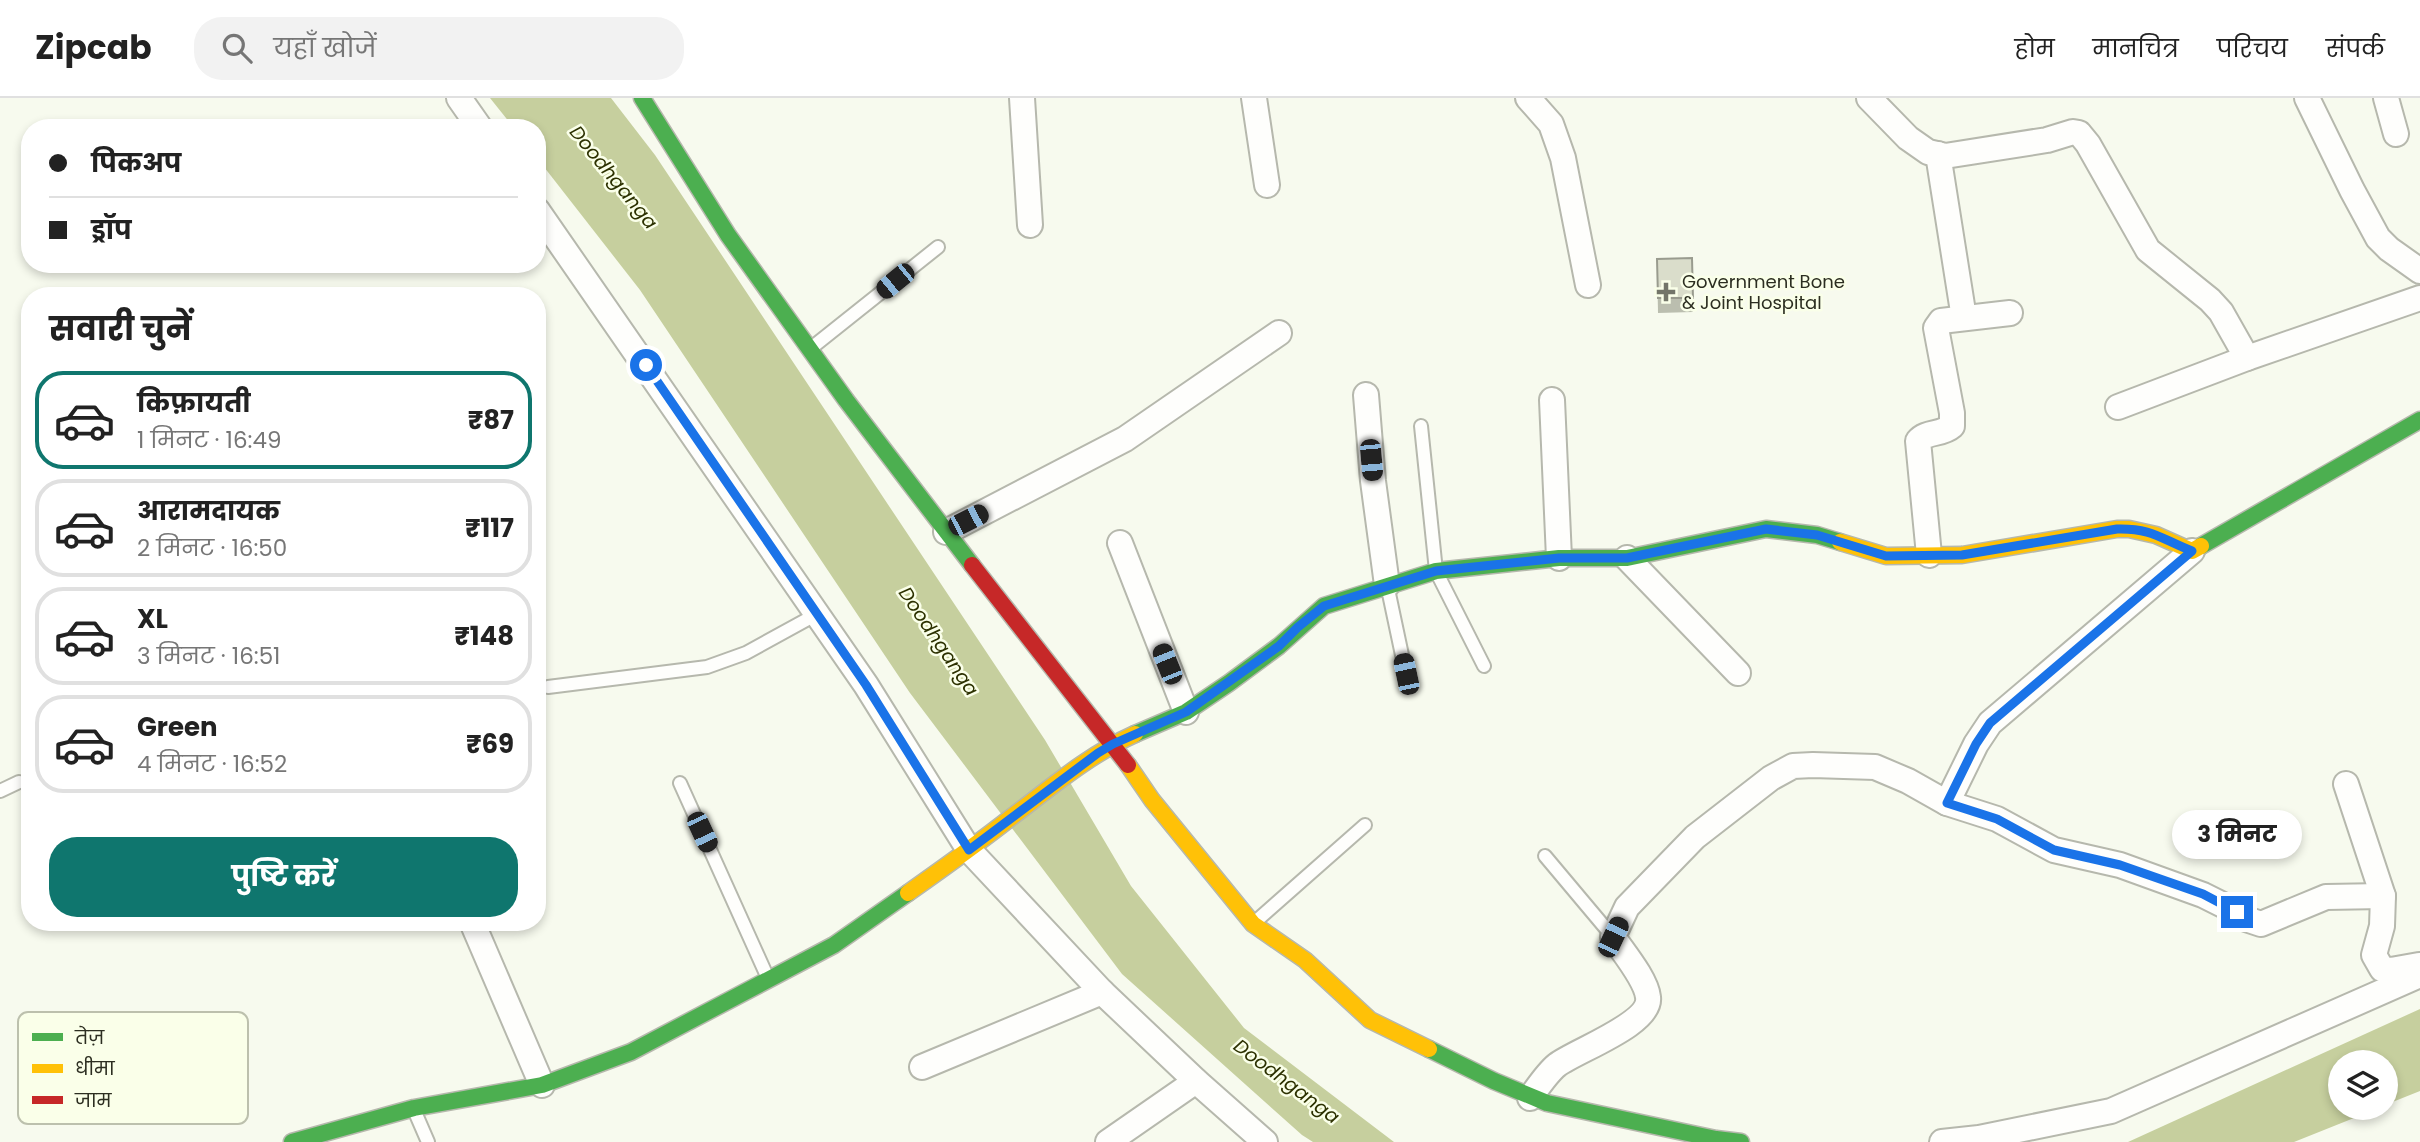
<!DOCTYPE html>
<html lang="hi">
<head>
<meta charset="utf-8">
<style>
	:root { --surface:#fff; --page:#f2f2f2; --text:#222; --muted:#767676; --line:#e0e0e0; --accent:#0f766e }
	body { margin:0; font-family:Poppins,"Noto Sans Devanagari",sans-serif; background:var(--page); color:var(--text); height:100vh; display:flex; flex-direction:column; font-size:26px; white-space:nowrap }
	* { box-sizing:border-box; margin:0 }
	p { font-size:23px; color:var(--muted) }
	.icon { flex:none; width:38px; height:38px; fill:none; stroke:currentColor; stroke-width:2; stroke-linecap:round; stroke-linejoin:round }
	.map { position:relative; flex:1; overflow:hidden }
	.sheet { position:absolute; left:21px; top:189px; width:525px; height:644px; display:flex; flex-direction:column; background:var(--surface); border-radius:28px; box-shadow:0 4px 10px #0003 }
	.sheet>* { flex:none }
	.top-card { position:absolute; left:21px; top:21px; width:525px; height:154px; border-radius:28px; box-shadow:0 4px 10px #0003; display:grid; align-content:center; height:154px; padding:0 28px; background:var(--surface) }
	.fabs { position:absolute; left:2328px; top:952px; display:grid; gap:14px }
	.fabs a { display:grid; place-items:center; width:70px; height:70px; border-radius:50%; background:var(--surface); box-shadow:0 4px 10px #0003; font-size:35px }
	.end { position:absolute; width:32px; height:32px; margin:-16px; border:9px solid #1a73e8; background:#fff; box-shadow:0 0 0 4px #fff }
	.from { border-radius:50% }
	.bubble { position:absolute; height:49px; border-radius:24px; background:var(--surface); box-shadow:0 4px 10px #0003; font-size:23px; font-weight:700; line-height:49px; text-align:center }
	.car { position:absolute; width:21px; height:42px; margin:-21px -10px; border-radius:9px; box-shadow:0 0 5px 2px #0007; background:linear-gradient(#222 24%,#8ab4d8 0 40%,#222 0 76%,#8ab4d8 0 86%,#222 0) }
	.top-card b { display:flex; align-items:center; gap:24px; height:66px; font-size:26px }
	.top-card b+b { border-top:2px solid var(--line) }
	.top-card i { width:18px; height:18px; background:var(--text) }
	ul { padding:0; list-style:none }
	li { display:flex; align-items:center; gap:21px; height:98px; margin:0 14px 10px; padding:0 14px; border:4px solid var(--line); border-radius:28px }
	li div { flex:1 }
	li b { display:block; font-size:26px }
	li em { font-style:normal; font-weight:700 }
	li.selected { border-color:var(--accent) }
	li>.icon { width:63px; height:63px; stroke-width:1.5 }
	h2 { padding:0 28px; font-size:32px; line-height:84px }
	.primary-button { display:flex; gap:14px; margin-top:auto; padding:14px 28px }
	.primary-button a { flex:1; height:80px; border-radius:28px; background:var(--accent); color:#fff; font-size:28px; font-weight:700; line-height:80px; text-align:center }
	header { display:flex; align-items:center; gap:42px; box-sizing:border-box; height:98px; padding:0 35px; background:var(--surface); border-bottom:2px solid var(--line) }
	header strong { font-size:33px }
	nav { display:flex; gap:38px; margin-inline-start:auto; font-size:24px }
	.search { width:490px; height:63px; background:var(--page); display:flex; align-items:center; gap:18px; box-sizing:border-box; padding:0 24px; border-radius:28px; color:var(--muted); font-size:26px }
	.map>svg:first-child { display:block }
	.water { fill:#c6cf9e }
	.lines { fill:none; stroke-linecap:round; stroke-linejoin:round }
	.lane-casing { stroke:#b6b8ad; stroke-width:16 }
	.street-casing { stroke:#b6b8ad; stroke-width:28 }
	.fast-casing { stroke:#b6b8ad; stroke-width:19 }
	.slow-casing { stroke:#b6b8ad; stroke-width:19 }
	.jam-casing { stroke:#b6b8ad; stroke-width:19 }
	.lane { stroke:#fefefc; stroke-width:12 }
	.street { stroke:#fefefc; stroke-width:24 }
	.fast { stroke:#4caf50; stroke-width:16 }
	.slow { stroke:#ffc107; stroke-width:16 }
	.jam { stroke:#c62828; stroke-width:16 }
	.wall { fill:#bbbeaf }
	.building { fill:#daddcb; stroke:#999b8e; stroke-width:2 }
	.route { stroke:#1a73e8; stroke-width:9 }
	.poi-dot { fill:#737569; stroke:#faffe9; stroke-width:2.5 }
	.labels { text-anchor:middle; stroke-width:5; stroke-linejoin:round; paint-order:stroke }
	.poi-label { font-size:18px; fill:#2c2e21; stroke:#faffe9; text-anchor:start }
	.water-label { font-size:19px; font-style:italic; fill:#2c3100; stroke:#faffe9 }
	.key { fill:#faffe9; stroke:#bcc0ad; stroke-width:2 }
	.key-label { font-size:19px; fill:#2c2e21 }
</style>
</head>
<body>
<header>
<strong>Zipcab</strong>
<div class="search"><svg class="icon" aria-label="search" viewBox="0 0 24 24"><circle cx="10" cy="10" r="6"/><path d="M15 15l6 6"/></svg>यहाँ खोजें</div>
<nav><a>होम</a><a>मानचित्र</a><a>परिचय</a><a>संपर्क</a></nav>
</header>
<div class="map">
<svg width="2420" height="1044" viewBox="0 0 2420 1044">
	<rect width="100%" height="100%" fill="#f7faee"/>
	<g class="water">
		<polygon points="490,0 611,0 655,57 1045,642 1131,788 1244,930 1394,1044 1313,1044 1302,1037 1122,876 910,595 640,192 537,60 537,30 514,30"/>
		<polygon points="2420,911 2420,993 2385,1007 2385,964 2340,964 2340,1010 2379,1010 2294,1044 2128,1044"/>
	</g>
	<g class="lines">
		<defs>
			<g id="lane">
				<polyline points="810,251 938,149"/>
				<polyline points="1421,328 1436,473 1484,568"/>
				<polyline points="1388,491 1406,576"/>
				<polyline points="548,589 707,569 746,555 817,516"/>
				<polyline points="680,685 767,878"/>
				<polyline points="0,693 19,684"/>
				<polyline points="1545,758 1613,839"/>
				<polyline points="1255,824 1365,727"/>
				<polyline points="415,1014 428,1044"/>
			</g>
			<g id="street">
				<polyline points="459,0 480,30"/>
				<polyline points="1022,0 1030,127"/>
				<polyline points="1254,0 1267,87"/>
				<polyline points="1528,0 1551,26 1563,60 1588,187"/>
				<polyline points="1869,0 1908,40 1928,54 1945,58 2047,42 2073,34 2079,35 2088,46 2148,152 2210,202 2221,214 2247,260 2420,200"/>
				<polyline points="2307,0 2352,92 2378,140 2389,151 2420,173"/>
				<polyline points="2386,0 2396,36"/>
				<polyline points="1938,56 1964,220"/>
				<polyline points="537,112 866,587 969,752 1102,894 1196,983 1265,1044"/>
				<polyline points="1366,297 1373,383 1387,487"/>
				<polyline points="1552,302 1559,460"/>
				<polyline points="2118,309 2247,260"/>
				<polyline points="946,434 1125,341 1279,235"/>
				<polyline points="1120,445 1186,614"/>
				<path d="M1929 457 1918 343C1926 333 1942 337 1952 328V315L1936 230 1941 223 2010 215"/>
				<polyline points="1627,460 1738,575"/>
				<polyline points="2346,686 2383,798 2382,828 2374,857 2382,871 2391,872 2419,867"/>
				<polyline points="1947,705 1976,646 1990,625 2192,453"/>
				<polyline points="472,824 542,987"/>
				<polyline points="922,969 1102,894"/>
				<path d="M1530 1000C1538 989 1547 975 1557 967 1577 952 1652 926 1648 899 1646 881 1623 854 1613 839L1627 809 1695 739 1771 680 1793 668 1813 667 1875 669 1908 683 1947 705 1997 721 2054 752 2120 767 2203 797 2237 814 2246 821 2261 826 2326 799 2383 798"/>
				<polyline points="1108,1044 1196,983"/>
				<polyline points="1942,1044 1979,1040 2111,1013 2420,877"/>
			</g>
			<g id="fast">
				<polyline points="642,0 728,137 846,302 972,467"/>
				<polyline points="2201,448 2420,322"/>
				<polyline points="1135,636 1186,614 1229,585 1279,548 1324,508 1436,473 1559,460 1627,460 1766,431 1817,437 1840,444"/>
				<polyline points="1429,951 1494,983 1547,1005 1716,1041 1741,1044"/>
				<polyline points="292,1044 414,1010 542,987 631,954 834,847 908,795"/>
			</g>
			<g id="slow">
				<polyline points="1840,444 1886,458 1962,457 2117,431 2129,431 2156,437 2192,453 2201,448"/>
				<polyline points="1128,667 1152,702 1253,826 1305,862 1370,922 1429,951"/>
				<path d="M908 795C942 771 976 747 1009 721 1049 691 1088 657 1135 636"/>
			</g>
			<polyline id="jam" points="972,467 1128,667"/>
		</defs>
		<use href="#lane" class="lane-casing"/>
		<use href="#street" class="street-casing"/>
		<use href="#fast" class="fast-casing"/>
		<use href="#slow" class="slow-casing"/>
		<use href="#jam" class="jam-casing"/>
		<use href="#lane" class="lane"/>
		<use href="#street" class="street"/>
		<use href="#fast" class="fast"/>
		<use href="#slow" class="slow"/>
		<use href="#jam" class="jam"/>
	</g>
	<polygon class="wall" points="1692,160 1693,214 1658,215 1657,161"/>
	<polygon class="building" points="1692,160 1693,200 1658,200 1657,161"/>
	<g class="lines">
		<path class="route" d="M646 267 866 587 969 752 1098 655 1113 646 1186 614 1279 548 1298 529 1324 508 1436 473 1559 460H1627L1766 431 1817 437 1886 458 1962 457 2117 431C2152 430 2161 441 2192 453L1990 625 1976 646 1947 705 1997 721 2054 752 2120 767 2203 796 2237 814"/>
	</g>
	<path class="poi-dot" d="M1662.5 183.5h7v7h7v7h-7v7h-7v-7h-7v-7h7z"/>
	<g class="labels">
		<g class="poi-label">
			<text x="1682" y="190">Government Bone<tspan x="1682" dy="21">&amp; Joint Hospital</tspan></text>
		</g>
		<g class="water-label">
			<text transform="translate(614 79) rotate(51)" y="7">Doodhganga</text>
			<text transform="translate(939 543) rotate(56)" y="7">Doodhganga</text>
			<text transform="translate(1287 983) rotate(37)" y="7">Doodhganga</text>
		</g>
	</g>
	<rect x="18" y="914" width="230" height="112" rx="10" class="key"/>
	<rect x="32" y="935" width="31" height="8" fill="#4caf50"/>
	<rect x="32" y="966" width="31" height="9" fill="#ffc107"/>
	<rect x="32" y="998" width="31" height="8" fill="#c62828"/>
	<g class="key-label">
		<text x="75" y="946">तेज़</text>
		<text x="75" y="977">धीमा</text>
		<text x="75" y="1009">जाम</text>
	</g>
</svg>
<div class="fabs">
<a><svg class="icon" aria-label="layers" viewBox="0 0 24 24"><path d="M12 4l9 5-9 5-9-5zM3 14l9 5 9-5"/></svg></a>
</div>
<i class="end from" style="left:646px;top:267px"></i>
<i class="end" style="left:2237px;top:814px"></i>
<div class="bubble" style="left:2172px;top:712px;width:130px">3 मिनट</div>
<i class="car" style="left:895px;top:183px;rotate:231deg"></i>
<i class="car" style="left:1371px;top:362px;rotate:175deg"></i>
<i class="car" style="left:968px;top:422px;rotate:63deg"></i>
<i class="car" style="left:1167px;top:566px;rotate:338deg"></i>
<i class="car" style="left:1406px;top:576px;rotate:348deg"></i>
<i class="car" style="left:702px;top:734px;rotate:155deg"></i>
<i class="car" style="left:1613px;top:839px;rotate:25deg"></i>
<div class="top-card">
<b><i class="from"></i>पिकअप</b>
<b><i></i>ड्रॉप</b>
</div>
<section class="sheet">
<h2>सवारी चुनें</h2>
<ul>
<li class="selected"><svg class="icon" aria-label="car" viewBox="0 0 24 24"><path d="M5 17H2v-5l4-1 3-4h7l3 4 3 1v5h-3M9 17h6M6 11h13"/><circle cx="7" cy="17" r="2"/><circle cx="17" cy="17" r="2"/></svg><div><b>किफ़ायती</b><p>1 मिनट · 16:49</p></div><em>₹87</em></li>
<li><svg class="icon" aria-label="car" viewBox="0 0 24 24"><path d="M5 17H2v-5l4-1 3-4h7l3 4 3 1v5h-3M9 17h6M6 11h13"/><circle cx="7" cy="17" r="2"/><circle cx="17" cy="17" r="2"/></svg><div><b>आरामदायक</b><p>2 मिनट · 16:50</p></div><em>₹117</em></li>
<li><svg class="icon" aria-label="car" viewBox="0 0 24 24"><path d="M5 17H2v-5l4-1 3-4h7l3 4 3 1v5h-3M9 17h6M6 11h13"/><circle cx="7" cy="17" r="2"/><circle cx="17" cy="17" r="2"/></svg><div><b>XL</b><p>3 मिनट · 16:51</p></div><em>₹148</em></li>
<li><svg class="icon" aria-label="car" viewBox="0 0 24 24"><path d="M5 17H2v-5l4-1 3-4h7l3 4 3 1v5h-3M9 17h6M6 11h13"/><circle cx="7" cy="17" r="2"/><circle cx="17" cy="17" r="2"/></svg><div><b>Green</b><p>4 मिनट · 16:52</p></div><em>₹69</em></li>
</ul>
<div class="primary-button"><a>पुष्टि करें</a></div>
</section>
</div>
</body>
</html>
